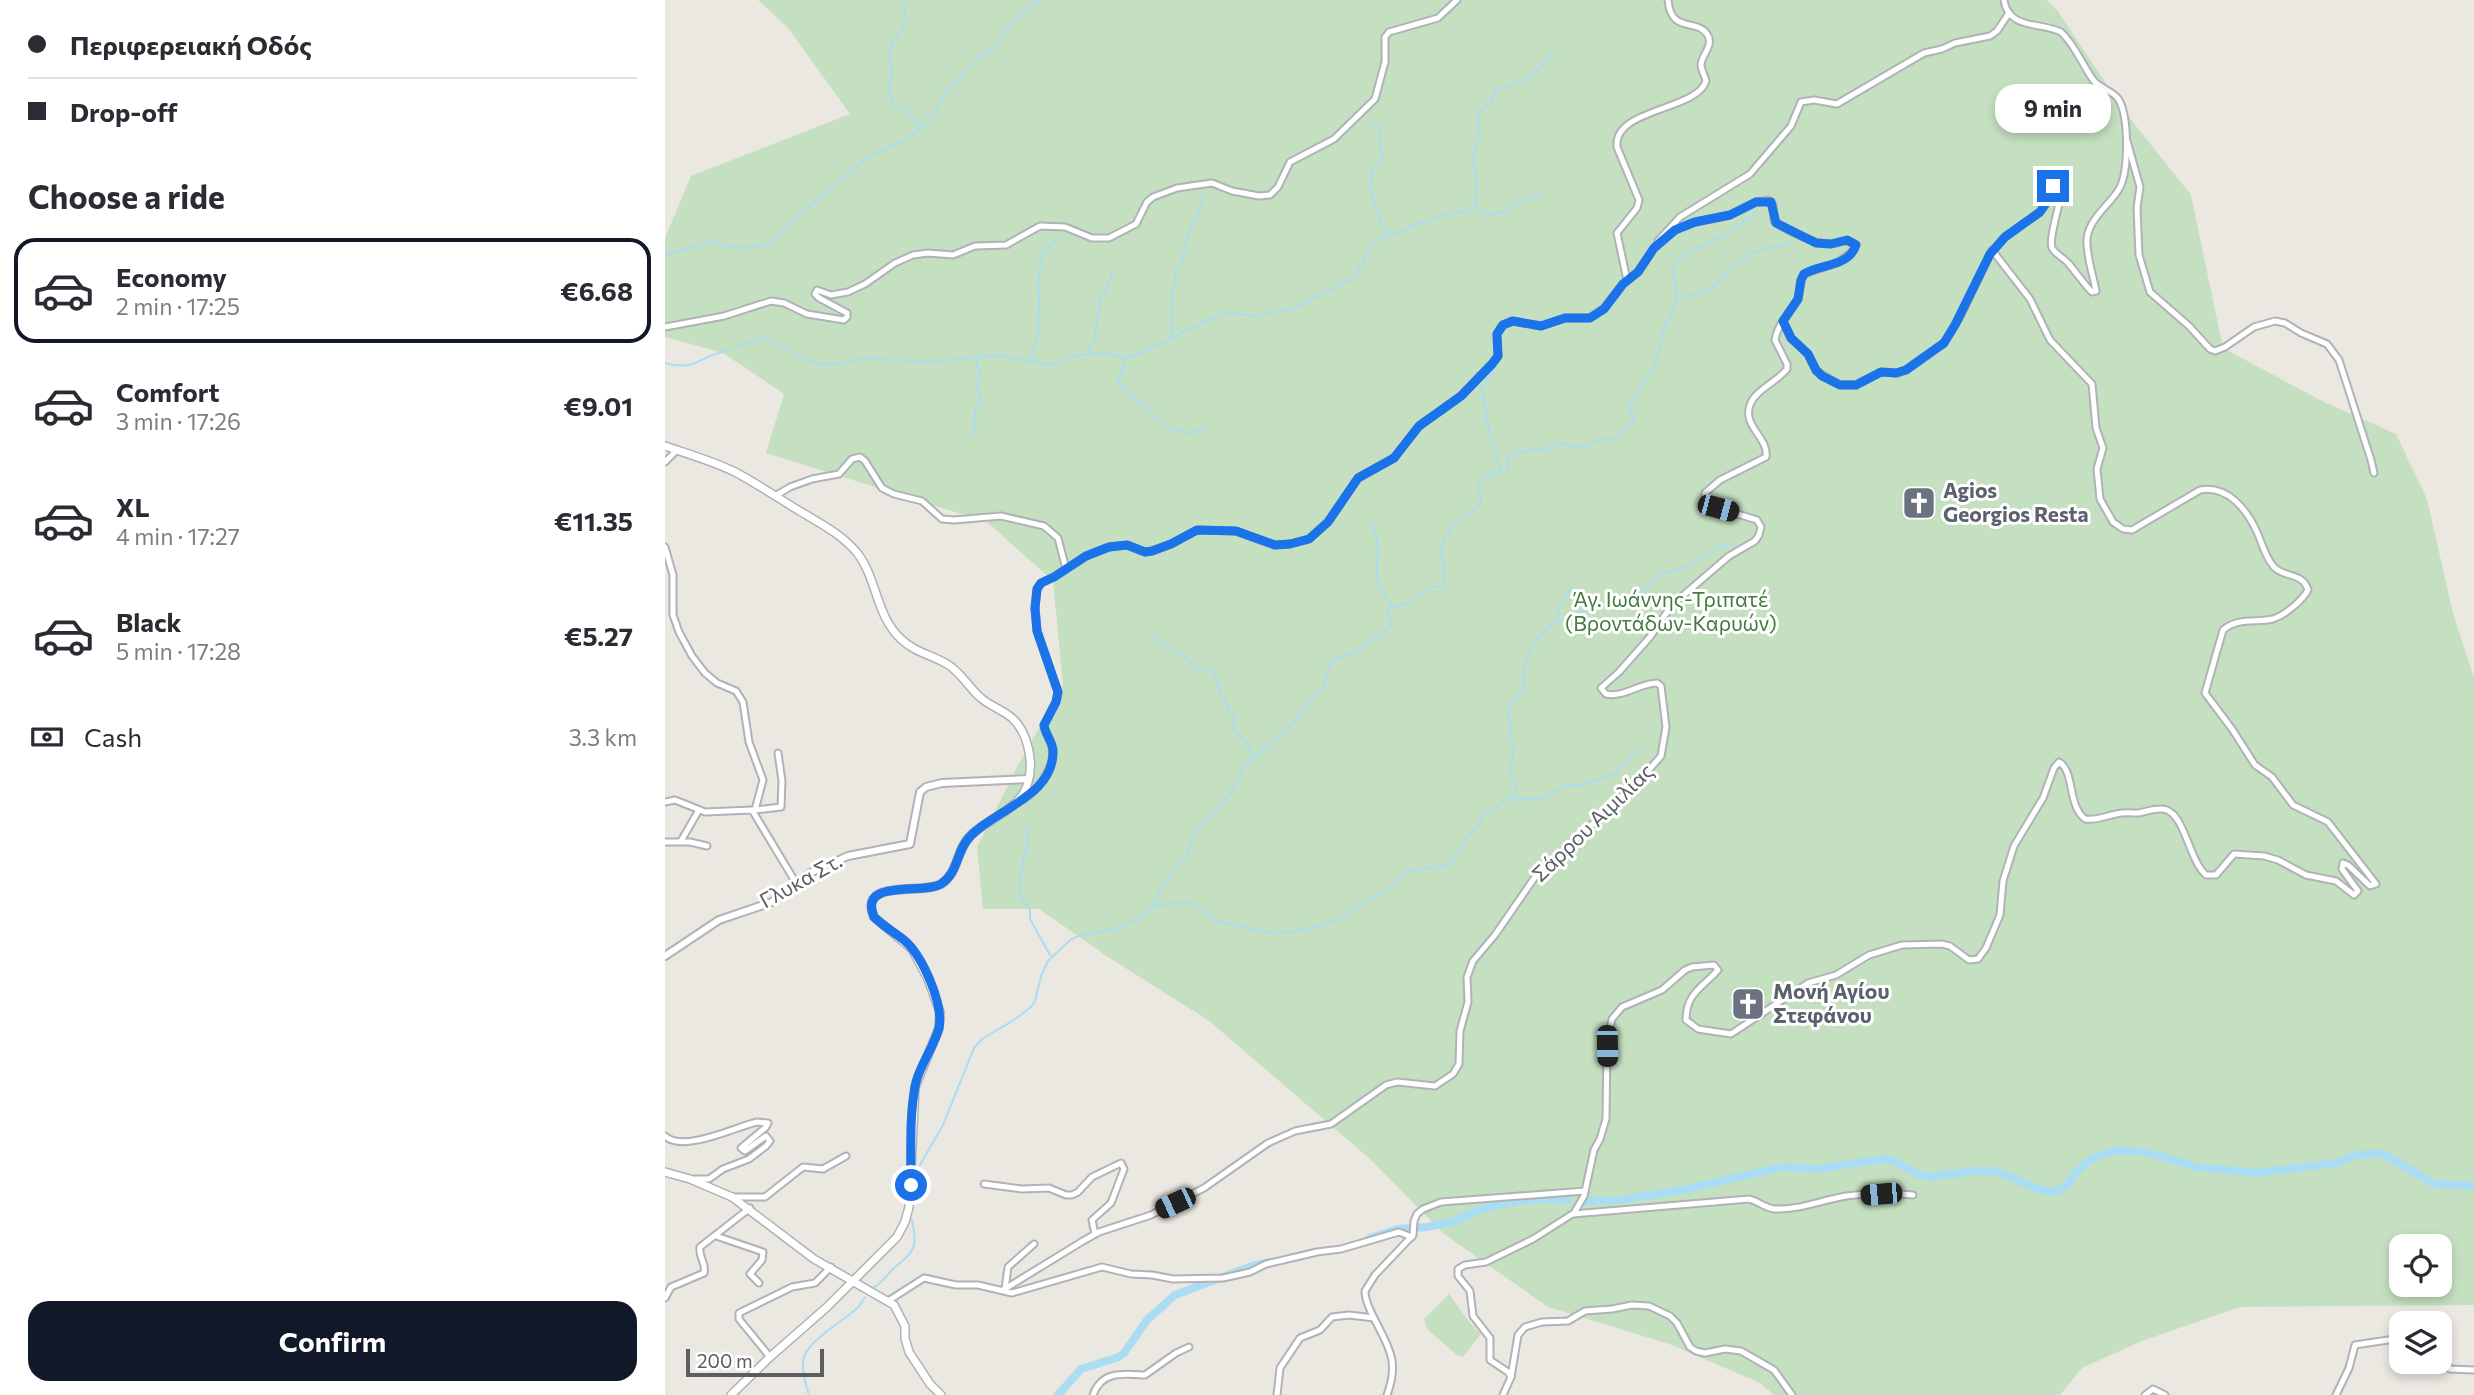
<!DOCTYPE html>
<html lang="en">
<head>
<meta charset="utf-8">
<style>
	:root { --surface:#fff; --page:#f2f2f3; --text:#2b2b33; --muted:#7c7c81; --line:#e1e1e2; --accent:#111827 }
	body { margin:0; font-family:Commissioner,sans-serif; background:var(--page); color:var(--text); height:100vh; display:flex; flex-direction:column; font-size:26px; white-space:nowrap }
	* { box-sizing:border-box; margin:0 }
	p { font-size:23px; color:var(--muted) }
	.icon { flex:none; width:38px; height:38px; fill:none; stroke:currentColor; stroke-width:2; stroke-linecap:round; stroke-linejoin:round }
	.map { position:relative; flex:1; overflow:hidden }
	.details { display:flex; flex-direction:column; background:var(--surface); width:665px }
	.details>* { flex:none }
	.guide { display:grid; align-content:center; height:154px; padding:0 28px; background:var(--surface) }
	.controls { position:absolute; left:1724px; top:1234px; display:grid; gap:14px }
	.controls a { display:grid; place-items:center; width:63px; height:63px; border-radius:14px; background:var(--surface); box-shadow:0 4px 10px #0003; font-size:35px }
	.scale { position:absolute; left:21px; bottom:18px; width:138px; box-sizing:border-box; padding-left:7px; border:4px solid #5a5e61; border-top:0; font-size:19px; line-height:24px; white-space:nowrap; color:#5a5e61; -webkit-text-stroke:5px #fff; paint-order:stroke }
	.end { position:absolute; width:32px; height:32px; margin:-16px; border:9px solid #1a73e8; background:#fff; box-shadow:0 0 0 4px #fff }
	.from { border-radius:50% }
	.bubble { position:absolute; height:49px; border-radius:21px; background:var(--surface); box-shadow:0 4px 10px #0003; font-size:23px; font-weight:700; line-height:49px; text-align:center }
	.car { position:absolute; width:21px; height:42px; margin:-21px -10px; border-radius:9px; box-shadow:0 0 5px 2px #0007; background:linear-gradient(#222 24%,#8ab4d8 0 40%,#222 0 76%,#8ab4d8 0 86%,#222 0) }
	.guide b { display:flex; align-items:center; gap:24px; height:66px; font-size:26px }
	.guide b+b { border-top:2px solid var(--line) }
	.guide i { width:18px; height:18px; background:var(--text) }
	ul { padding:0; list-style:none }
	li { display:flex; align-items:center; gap:21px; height:105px; margin:0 14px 10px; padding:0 14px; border:4px solid transparent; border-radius:21px }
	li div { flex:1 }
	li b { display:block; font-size:26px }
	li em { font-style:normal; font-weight:700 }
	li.current { border-color:var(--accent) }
	li>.icon { width:63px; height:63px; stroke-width:1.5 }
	h2 { padding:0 28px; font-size:32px; line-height:84px }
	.pay { display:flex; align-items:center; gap:18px; height:77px; padding:0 28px; font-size:26px }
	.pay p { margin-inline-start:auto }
	.primary-button { display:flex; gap:14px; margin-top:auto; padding:14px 28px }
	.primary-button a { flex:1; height:80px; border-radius:21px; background:var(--accent); color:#fff; font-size:28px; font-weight:700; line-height:80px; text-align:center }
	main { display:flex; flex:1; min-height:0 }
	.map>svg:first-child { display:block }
	.green { fill:#c5e0c1; fill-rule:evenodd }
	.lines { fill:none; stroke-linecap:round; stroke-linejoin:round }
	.stream { stroke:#aadcf3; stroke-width:2 }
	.river { stroke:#aadcf3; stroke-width:8 }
	.minor-casing { stroke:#afb3b6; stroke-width:9 }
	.tertiary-casing { stroke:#afb3b6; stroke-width:10 }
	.secondary-casing { stroke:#aeb2b5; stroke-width:10 }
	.minor { stroke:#fff; stroke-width:5 }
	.tertiary { stroke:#fff; stroke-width:6 }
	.secondary { stroke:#fff; stroke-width:7 }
	.route { stroke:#1a73e8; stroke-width:9 }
	.labels { text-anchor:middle; stroke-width:6; stroke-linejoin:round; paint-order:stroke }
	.worship-label { font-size:21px; font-weight:bold; fill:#5b616d; stroke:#fff; text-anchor:start }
	.park-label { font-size:21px; fill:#437c3e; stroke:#fff }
	.street-label { font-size:21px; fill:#5a5e61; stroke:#fff }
</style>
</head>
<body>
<main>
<section class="details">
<div class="guide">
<b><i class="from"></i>Περιφερειακή Οδός</b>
<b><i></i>Drop-off</b>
</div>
<h2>Choose a ride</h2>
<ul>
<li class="current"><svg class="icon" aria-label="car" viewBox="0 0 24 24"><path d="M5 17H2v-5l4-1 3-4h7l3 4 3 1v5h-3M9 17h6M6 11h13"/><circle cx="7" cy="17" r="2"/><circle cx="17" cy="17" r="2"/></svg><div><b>Economy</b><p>2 min · 17:25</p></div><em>€6.68</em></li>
<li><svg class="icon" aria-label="car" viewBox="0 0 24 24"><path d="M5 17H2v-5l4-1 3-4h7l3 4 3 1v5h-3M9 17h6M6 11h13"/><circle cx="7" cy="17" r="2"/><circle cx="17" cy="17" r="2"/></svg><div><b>Comfort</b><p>3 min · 17:26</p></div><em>€9.01</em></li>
<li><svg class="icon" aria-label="car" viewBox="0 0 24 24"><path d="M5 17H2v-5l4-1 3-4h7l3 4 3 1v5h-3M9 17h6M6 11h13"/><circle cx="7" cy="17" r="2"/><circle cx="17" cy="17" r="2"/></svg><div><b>XL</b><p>4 min · 17:27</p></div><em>€11.35</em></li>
<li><svg class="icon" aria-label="car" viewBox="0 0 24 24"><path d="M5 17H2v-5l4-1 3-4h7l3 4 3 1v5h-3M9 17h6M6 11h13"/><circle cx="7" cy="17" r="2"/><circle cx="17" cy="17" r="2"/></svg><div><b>Black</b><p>5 min · 17:28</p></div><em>€5.27</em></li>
</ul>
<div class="pay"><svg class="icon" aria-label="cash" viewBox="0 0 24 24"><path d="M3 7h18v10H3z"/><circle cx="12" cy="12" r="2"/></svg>Cash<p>3.3 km</p></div>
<div class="primary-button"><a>Confirm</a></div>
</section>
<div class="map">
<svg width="1809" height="1395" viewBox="0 0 1809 1395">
	<rect width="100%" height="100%" fill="#ebe8e2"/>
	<g class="green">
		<path d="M93 0H1382L1392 10 1460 112 1526 195 1558 348 1659 402 1731 434 1762 499 1788 613 1809 678V1305L1575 1307 1477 1341 1417 1368 1395 1395H1109L1095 1383 1004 1344 883 1307 779 1234 705 1159 543 1020 449 961 374 909H318L312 847 351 769 398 685 388 581 322 522 101 453 119 394 58 353 0 337V238L26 176 185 114 124 29ZM1736 1246H1774V1284H1736Z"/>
		<polygon points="784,1294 806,1324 816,1334 798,1357 792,1355 763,1330 759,1319"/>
	</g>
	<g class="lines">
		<g class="stream">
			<path d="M239 0C239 7 240 16 239 23 236 32 229 39 226 48 223 58 227 67 226 76 224 92 221 107 243 110L254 128"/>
			<path d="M701 123 714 127 717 159C699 175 705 196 715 215 716 218 716 223 718 226 720 229 723 230 725 233"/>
			<path d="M809 206C833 229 852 195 877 195"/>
			<polyline points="0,255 47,242 67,247 80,247 100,245 109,240 128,220 200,159 241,139 263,122 271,112 279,94 317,55 330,48 342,28 374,0"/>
			<polyline points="1011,297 1030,295 1045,290 1062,271 1087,253 1105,246 1116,246 1125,243"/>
			<path d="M507 337 506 320 508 305 507 294 511 283 510 271C521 259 519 243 525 229 531 218 536 208 538 197"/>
			<path d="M72 347 100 338 110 342 142 361 161 365 172 364 197 358 265 362 331 355 386 365 395 364 408 356 417 355 442 353 462 358 501 342 516 333 561 312 588 316 627 309 690 277 707 245 718 236 732 234 747 226 787 213 801 211 811 204 812 183 808 155 815 130 812 115 817 108 826 102 831 89C860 83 871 76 888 51"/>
			<polyline points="424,354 424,349 429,342 435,300 445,282 447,273"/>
			<path d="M462 359 453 381C460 394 469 399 481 407 489 413 481 408 488 415 501 429 521 438 538 429"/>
			<polyline points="365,361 374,333 372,319 375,308 373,287 375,267 378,255 393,237"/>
			<path d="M0 363C31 372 36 355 64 350"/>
			<path d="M831 367 816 389C821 403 820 416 824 430 827 443 835 457 834 470"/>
			<polyline points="307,436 311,422 310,410 316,401 312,387 315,373 312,367 312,358"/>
			<polyline points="708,522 713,546 711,553 713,584 727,607"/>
			<polyline points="893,620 893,608 907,587"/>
			<polyline points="487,637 513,652 533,669 544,670 550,675 557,696 569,718 569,731 579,739 589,757"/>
			<polyline points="848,797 854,800 875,798 904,785 919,785 949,774 975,747"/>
			<path d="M359 827C373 847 338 882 365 910V919L385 955"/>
			<polyline points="489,906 516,902 527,904 552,921 612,934 655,926 671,920 725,888 739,872 784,865 805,833 813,827 818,816 843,799 852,787 846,770 849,747 843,739 846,730 843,710 860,686 858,678 861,663 867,647 883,626 924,609 962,603 997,574 1025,566 1054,546 1068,544"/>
			<path d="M255 1165 278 1125 309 1048 317 1039 349 1020 366 1007 370 1001 376 976 383 961 404 941 411 937 452 928 476 918 487 906 499 883 522 855 527 839 535 827 558 804 566 792 580 766 598 751 630 720 660 685 664 664 669 659 691 652 725 627 727 623 721 612 730 606 744 603 767 587H777C785 572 770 552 781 537 784 533 787 527 791 523 798 513 810 513 816 501 816 497 814 494 813 490 812 474 835 474 844 468L842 461 845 455C862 448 883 452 895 443L912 447H920L933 440 945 439 951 437 969 421 964 408 989 366 1001 323 1006 317 1012 293 1008 267 1010 262 1024 252 1061 235 1092 212"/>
			<path d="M209 1287C219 1282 221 1275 229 1268 250 1252 253 1247 247 1220"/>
			<path d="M144 1395C141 1385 137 1372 138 1361 138 1344 178 1321 190 1310 194 1307 197 1302 200 1297"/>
		</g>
		<g class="river">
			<polyline points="923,1201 955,1200 1017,1190 1118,1167 1152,1169 1219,1159 1228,1160 1250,1173 1263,1177 1310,1171 1330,1171 1374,1189 1387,1192 1392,1191 1401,1186 1413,1170 1426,1159 1440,1153 1459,1150 1485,1153 1531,1167 1591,1173 1673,1163 1687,1156 1713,1153 1724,1157 1769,1184 1809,1186"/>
			<polyline points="705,1238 733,1229 762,1227 787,1222 817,1209 837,1204 871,1199 903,1200"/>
			<polyline points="393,1395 416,1369 454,1357 459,1353 482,1320 510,1295 587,1266 605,1262"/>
		</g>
		<defs>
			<g id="minor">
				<polyline points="1462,141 1475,187 1472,208 1474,255 1485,292 1524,326 1545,349 1550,351 1560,347 1589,327 1610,321 1620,323 1636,333 1662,344 1674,360 1706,460 1709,473"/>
				<polyline points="993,241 1015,217 1085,174 1126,126 1136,102 1149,100 1172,104 1259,53 1277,49 1290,43 1325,36 1332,31 1344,13"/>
				<path d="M962 280 952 233 972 208 974 200 952 147C948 108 1032 111 1041 81 1040 76 1036 70 1036 65 1036 55 1050 45 1042 34 1031 18 1006 34 1003 0"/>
				<path d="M1118 321 1126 338 1143 354 1151 371 1175 385H1191L1216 372 1233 373 1241 370 1279 343 1295 317 1325 254 1340 237 1375 212 1393 179 1398 183C1397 199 1383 238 1387 248 1391 255 1398 257 1403 263 1410 271 1417 281 1424 289L1427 292 1431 291C1428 274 1421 256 1422 239 1424 218 1444 206 1454 189 1464 172 1464 118 1454 100 1449 91 1436 89 1429 81 1417 65 1411 46 1396 32 1377 22 1343 30 1339 0"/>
				<polyline points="0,327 59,316 106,301 119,303 142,314 179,320 182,317 182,313 154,298 150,294 152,290 166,295 183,292 200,284 230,263 248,255 263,253 288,255 310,246 341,245 375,226 400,227 427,238 444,238 471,224 482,202 488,197 512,188 547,183 567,191 594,196 605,195 613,187 625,162 669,139 710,99 720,62 720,37 724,32 773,18 792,0"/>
				<polyline points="0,462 12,450"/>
				<polyline points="110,496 125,487 147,479 174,474 187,459 195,457 200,461 217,488 229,494 257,501 277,519 289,520 336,516 379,526 393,538 401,569"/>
				<polyline points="0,547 8,575 8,615 14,632 27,656 40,673 52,683 71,691 78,702 84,742 98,780 90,810"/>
				<polyline points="0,802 10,800 40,812 87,810 131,883"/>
				<polyline points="90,810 116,807 117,781 113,753"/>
				<polyline points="16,841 34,810"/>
				<polyline points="0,842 25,842 42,846"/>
				<path d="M0 1136C18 1153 70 1127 92 1122L103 1123 101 1127 76 1148 80 1151 101 1136 105 1141 101 1146 84 1159 58 1169 44 1179H30"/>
				<polyline points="319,1184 357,1189 384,1188 401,1195 407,1195 413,1192 427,1177 456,1163 459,1169 446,1203 427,1220 430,1234"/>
				<polyline points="67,1197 100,1197 138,1167 158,1169 181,1156"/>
				<path d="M908 1214 1084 1199C1093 1201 1100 1208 1110 1209 1134 1210 1157 1200 1181 1196 1203 1193 1226 1193 1248 1195"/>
				<polyline points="51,1236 98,1252 97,1260 85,1274 94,1283"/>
				<polyline points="340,1289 343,1267 369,1244"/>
				<path d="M338 1290 418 1241 434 1232 486 1215 539 1188 603 1143 630 1131 666 1124 721 1085 732 1082 770 1086 788 1074 794 1064 795 1031 803 1002 802 977 808 961 830 935 870 877 976 779 996 756 1001 727 996 686 992 683C975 683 958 698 941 694L936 688 954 672 985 637 1007 605 1064 556 1090 541 1094 535 1096 527 1092 520 1050 507 1040 500V493L1055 480 1101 457C1104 438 1077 426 1085 405 1090 390 1112 382 1122 369V364L1110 340C1112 325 1124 314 1132 301 1136 292 1134 283 1139 274L1172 263 1189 250 1190 244C1180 238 1173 244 1162 244 1151 244 1118 229 1109 221L1108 205 1103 200 1091 202 1065 215 1027 223 1010 230 989 248 973 272 958 284 939 308 925 318H900L876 326 846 321 837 325 832 334 833 356 827 364 796 396 754 426 729 458 693 478 663 522 644 539 625 544 610 545 571 531 532 530 506 544 487 551 480 552 462 545 444 547 421 556 389 577 376 583 372 589 370 608 372 631 393 692 391 702 379 725C380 733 386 739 387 747 391 767 371 796 352 802"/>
				<path d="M0 1298 6 1287 39 1273C42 1264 33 1257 35 1247L85 1208"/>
				<polyline points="223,1301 259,1278 291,1285 313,1285 347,1293 437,1267 466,1274 487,1275 508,1279 558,1278 585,1272 601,1264 652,1252 676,1249 734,1232 747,1237"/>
				<polyline points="1774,1350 1785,1369 1809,1370"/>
				<polyline points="105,1357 74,1319 74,1313 127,1287 150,1283 166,1267"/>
				<path d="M846 1377 843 1372 825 1360V1338L808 1316 805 1291 793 1276V1269L800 1265 821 1262 868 1239 909 1213 919 1196 929 1150 935 1139 941 1119 942 1041 947 1019 957 1007 997 990 1020 970 1027 967 1049 965 1053 970C1038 987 1021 993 1021 1020L1033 1029 1066 1034 1143 983 1171 975 1204 955 1237 945 1277 944 1285 946 1304 960 1313 959 1321 948 1335 915 1338 881 1349 846 1378 798 1389 768 1394 762C1410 771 1402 805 1420 819 1431 821 1440 816 1451 814 1459 812 1466 813 1473 813 1480 812 1487 809 1495 809 1519 806 1523 860 1541 875H1551L1569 854 1599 856 1613 860 1641 875 1671 881 1689 895 1693 891 1677 869 1678 863 1683 865 1705 886 1711 884 1663 822 1628 805 1607 777 1590 765 1567 729 1540 693 1558 630C1574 617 1590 623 1608 619 1620 615 1637 601 1643 590 1638 572 1619 578 1609 567 1600 557 1597 543 1592 532 1582 510 1563 485 1535 490L1467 530 1458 529 1448 522 1435 499 1432 469 1438 448 1431 428 1427 384 1385 340 1365 299 1327 250"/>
				<path d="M428 1395C437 1370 459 1374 480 1375L511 1353 524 1347"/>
				<polyline points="612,1395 615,1368 635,1338 655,1330 667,1317 684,1315 709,1318"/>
				<path d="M722 1395C736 1358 721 1344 706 1312 703 1305 700 1300 700 1291L710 1275 748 1235 749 1221 752 1214 758 1209 776 1202 920 1191"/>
				<polyline points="838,1395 846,1377 853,1335 860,1327 877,1322 903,1321 920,1311 947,1309 967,1305 984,1306 1005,1316 1012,1323 1025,1347 1031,1351 1040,1353 1060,1349 1076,1351 1109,1370 1127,1395"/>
				<polyline points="1480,1395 1488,1389 1500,1395"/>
				<polyline points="1671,1395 1684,1368 1690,1345 1736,1338"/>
			</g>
			<polyline id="tertiary" points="0,956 54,920 107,902 147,872 183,856 245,844 255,792 261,787 277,783 364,779"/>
			<g id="secondary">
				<path d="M0 446C23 454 48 461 70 472 93 484 116 500 138 513 158 525 179 536 193 554 212 579 211 616 236 639 249 652 267 655 282 664 296 672 304 688 316 698 325 706 338 710 347 718 363 732 369 763 363 782 357 809 324 818 306 835 291 849 294 873 276 884 257 895 193 878 209 917L247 949 263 979 275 1012 274 1028 250 1087 244 1207 240 1222 232 1237 162 1307 105 1357 66 1395"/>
				<polyline points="0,1172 25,1179 67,1197 149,1259 229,1305 240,1326 240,1338 244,1352 265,1384 276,1395"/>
			</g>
		</defs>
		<use href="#minor" class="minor-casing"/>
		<use href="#tertiary" class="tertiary-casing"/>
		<use href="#secondary" class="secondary-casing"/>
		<use href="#minor" class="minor"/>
		<use href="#tertiary" class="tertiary"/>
		<use href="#secondary" class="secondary"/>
	</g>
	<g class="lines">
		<path class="route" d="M246 1185C246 1153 244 1113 251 1082 256 1063 269 1047 274 1028 279 1004 257 955 239 940 229 932 218 926 209 917 193 878 258 895 276 884 293 873 291 853 303 839 327 810 390 797 388 750 387 741 380 734 379 725L391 702 393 692 372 631 370 608 372 589 376 583 389 577 421 556 444 547 462 545 480 552 487 551 506 544 532 530 571 531 610 545 625 544 644 539 663 522 693 478 729 458 754 426 796 396 827 364 833 356 832 334 838 325 848 321 876 326 900 318H925L939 309 958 284 973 272 989 248 1010 230 1030 222 1065 215 1091 202H1106L1111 223 1151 243 1166 244 1182 240 1191 245C1184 267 1155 264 1139 274L1136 280 1133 299 1118 321 1126 338 1143 354 1151 370 1157 376 1175 385H1191L1216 372 1231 373 1241 370 1279 343 1290 325 1325 254 1340 237 1375 212 1382 202 1388 186"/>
	</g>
	<defs>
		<symbol id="church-square" viewBox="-11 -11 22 22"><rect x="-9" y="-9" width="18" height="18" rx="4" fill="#6b7280" stroke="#fff"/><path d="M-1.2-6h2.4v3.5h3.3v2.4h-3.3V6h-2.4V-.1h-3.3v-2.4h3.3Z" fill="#fff"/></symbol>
	</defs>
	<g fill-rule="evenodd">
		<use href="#church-square" x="1235" y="484" width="38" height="38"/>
		<use href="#church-square" x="1064" y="985" width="38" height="38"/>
	</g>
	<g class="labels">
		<g class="worship-label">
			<text x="1278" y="498">Agios<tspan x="1278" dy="24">Georgios Resta</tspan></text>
			<text x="1108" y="999">Μονή Αγίου<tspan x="1108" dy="24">Στεφάνου</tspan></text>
		</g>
		<g class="park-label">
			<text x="1006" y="607">Άγ. Ιωάννης-Τριπατέ<tspan x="1006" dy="24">(Βροντάδων-Καρυών)</tspan></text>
		</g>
		<g class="street-label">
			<text transform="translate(928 823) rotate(-44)" y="7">Σάρρου Αιμιλίας</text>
			<text transform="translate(136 881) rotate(-29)" y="7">Γλυκα Στ.</text>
		</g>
	</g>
</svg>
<div class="controls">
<a><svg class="icon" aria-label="locate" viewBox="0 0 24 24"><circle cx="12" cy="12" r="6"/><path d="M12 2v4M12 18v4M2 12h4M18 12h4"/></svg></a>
<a><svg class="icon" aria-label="layers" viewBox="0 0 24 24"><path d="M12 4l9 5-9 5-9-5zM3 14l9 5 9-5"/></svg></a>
</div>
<div class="scale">200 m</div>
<i class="end from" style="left:246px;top:1185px"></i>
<i class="end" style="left:1388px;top:186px"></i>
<div class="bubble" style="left:1330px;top:84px;width:116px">9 min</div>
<i class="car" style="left:1053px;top:508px;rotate:105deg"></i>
<i class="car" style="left:942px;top:1046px;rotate:179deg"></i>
<i class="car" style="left:1216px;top:1194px;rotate:265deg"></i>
<i class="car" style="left:510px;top:1203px;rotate:245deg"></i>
</div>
</main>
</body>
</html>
